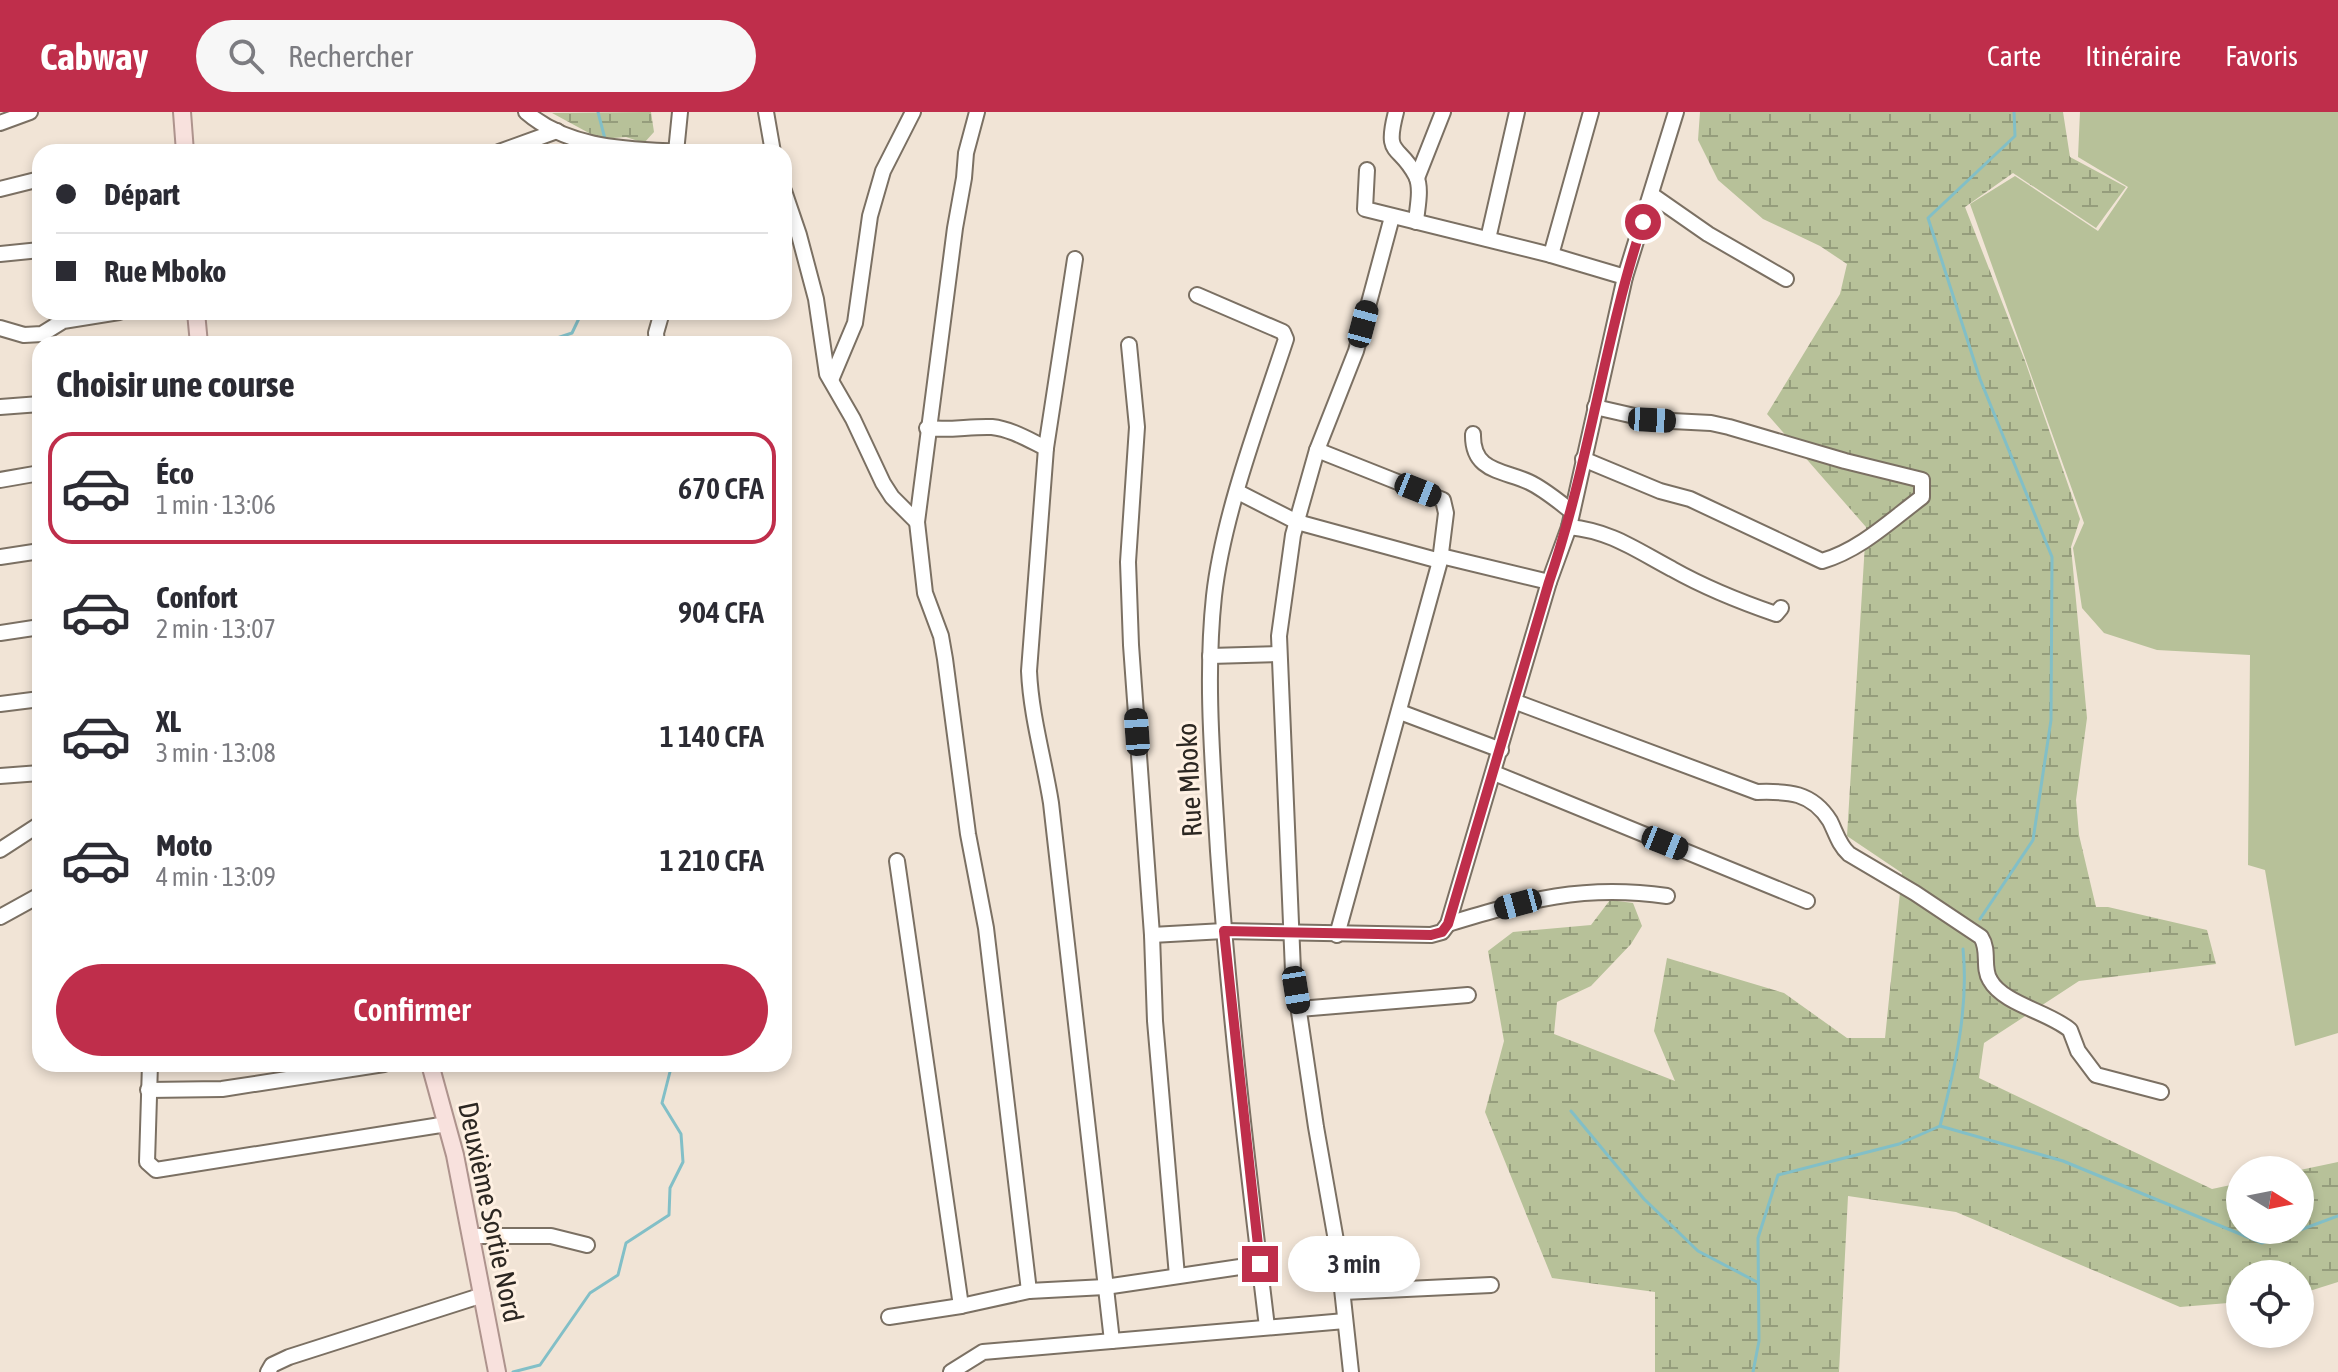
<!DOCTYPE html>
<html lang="fr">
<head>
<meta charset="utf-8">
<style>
	:root { --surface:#fff; --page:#f7f7f7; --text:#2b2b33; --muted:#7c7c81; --line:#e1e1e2; --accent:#bf2e4b }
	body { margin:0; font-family:"Asap Condensed",sans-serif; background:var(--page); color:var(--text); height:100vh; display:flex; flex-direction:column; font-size:30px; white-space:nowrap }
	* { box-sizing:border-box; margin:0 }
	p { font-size:26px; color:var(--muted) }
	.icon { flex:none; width:44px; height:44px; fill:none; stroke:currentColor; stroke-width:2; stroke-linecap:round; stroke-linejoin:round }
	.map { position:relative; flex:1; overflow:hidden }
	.panel { position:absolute; left:32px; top:224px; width:760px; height:736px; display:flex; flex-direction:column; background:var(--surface); border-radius:24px; box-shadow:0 4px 12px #0003 }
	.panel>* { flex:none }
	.guide { position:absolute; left:32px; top:32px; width:760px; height:176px; border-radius:24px; box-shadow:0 4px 12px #0003; display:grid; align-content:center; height:176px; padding:0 24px; background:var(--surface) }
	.needle { width:52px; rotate:100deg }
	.fabs { position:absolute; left:2226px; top:1044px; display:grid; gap:16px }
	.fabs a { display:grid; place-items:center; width:88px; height:88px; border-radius:50%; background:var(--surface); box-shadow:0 4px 12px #0003; font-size:40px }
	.end { position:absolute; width:36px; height:36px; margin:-18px; border:10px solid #bf2e4b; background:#fff; box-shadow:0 0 0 4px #fff }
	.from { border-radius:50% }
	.bubble { position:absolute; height:56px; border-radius:28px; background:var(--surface); box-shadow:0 4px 12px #0003; font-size:26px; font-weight:600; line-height:56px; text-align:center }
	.car { position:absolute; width:24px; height:48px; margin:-24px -12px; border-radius:10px; box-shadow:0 0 6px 2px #0007; background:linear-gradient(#222 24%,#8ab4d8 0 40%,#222 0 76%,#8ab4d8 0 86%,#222 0) }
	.guide b { display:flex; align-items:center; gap:28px; height:76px; font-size:30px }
	.guide b+b { border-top:2px solid var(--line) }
	.guide i { width:20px; height:20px; background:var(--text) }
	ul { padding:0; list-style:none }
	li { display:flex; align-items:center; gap:24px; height:112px; margin:0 16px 12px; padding:0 8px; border:4px solid transparent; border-radius:24px }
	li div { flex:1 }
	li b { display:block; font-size:30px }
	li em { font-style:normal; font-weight:600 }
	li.selected { border-color:var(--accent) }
	li>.icon { width:72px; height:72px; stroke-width:1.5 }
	h2 { padding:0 24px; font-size:36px; line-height:96px }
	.primary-button { display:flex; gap:16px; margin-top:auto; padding:16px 24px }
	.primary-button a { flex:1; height:92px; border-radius:48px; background:var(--accent); color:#fff; font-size:32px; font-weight:600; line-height:92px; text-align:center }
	header { display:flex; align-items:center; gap:48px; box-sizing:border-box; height:112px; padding:0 40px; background:var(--accent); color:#fff }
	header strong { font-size:38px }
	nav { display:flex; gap:44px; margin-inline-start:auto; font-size:28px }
	.search { width:560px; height:72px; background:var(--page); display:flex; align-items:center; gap:20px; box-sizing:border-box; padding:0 28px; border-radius:44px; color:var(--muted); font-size:30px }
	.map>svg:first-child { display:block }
	.green { fill:#b7c199 }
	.wetland { fill:url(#wetland-marsh) }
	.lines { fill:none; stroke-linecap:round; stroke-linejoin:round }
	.stream { stroke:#82bfc7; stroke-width:3 }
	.minor-casing { stroke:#7b7063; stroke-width:18 }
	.major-casing { stroke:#ae938d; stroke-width:20 }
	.minor { stroke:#fff; stroke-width:14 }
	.major { stroke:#f8e1dd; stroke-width:16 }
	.route { stroke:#bf2e4b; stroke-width:10 }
	.labels { text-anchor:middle; stroke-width:6; stroke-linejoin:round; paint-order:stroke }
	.street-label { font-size:28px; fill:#2c2722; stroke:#fff1e3 }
</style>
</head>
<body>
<header>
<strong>Cabway</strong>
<div class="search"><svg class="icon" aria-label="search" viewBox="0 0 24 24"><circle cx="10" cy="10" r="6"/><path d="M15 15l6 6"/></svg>Rechercher</div>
<nav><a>Carte</a><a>Itinéraire</a><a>Favoris</a></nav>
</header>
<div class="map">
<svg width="2338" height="1260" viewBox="0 0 2338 1260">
	<defs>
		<pattern id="wetland-marsh" width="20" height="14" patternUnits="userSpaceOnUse" patternTransform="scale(2)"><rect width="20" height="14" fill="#b7c199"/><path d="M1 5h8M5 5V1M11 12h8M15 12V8" fill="none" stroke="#959d7c"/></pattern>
	</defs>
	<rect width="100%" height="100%" fill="#f1e4d6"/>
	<polygon class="green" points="2080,0 2338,0 2338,921 2295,934 2265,758 2248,753 2250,543 2157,538 2104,521 2082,496 2073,436 2084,411 1970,92 2015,64 2098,119 2128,75 2078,45"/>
	<g class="wetland">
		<polygon points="651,0 654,20 644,31 626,25 600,27 552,1"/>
		<polygon points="1700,0 2063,0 2070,45 2126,75 2096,116 2013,61 1965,95 2025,249 2080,407 2071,435 2087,606 2076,688 2079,723 2096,795 2108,795 2207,818 2216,852 2079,869 1984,931 1979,966 2212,1077 2240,1071 2240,1118 2300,1118 2300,1058 2338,1050 2338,1170 2300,1182 2300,1162 2240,1162 2240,1190 2180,1195 1956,1100 1848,1084 1839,1260 1655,1260 1655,1180 1552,1166 1485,1000 1504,929 1488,839 1513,820 1591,813 1610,788 1633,791 1642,814 1631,832 1591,874 1557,890 1554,922 1675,969 1654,919 1667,846 1784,881 1847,926 1885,926 1902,761 1847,724 1866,415 1767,302 1840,182 1847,152 1820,134 1763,107 1718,68 1698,28"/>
	</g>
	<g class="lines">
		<g class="stream">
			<polyline points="598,0 605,27"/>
			<polyline points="550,232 554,227 572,221 582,200"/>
			<polyline points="1980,807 2033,728 2051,608 2052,445 1980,267 1928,106 2015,24 2014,0"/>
			<polyline points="1571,999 1644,1087 1698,1139 1757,1170"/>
			<polyline points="1940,1014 2063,1049 2262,1131 2299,1118"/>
			<polyline points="2300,1118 2338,1104"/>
			<polyline points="513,1260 540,1253 590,1181 618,1163 626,1131 669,1103 670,1076 683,1050 681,1022 662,991 672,952"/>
			<path d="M1753 1260 1759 1229 1758 1126 1778 1063 1899 1032 1940 1014C1955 956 1969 896 1963 837"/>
		</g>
		<defs>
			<g id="minor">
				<path d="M526 0C569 37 627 37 681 40"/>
				<polyline points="766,0 773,40"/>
				<polyline points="977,0 966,41 964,66 955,116 917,410 925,481 941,524 945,547 968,722 986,816 1029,1179"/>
				<path d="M1396 0C1384 46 1399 31 1416 64 1422 77 1417 96 1416 110"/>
				<polyline points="0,11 30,0"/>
				<polyline points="499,40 557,19"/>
				<polyline points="676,40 680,0"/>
				<polyline points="1367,58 1365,97 1551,143 1625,165"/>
				<polyline points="1417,66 1443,0"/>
				<polyline points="0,77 40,67"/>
				<polyline points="784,79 799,123 816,187 827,262 853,307 883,371 892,385 917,410"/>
				<polyline points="1652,83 1708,122 1786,167"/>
				<polyline points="1488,127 1517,0"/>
				<polyline points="0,142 40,138"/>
				<polyline points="1551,143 1591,0"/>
				<path d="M1075 147 1046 336 1029 559C1031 604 1044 647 1051 691L1112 1229"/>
				<path d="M1197 183 1283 220 1286 227C1260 306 1223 403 1214 484 1205 568 1213 655 1218 739 1229 898 1248 1057 1267 1215"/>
				<polyline points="0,216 24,223 42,222 63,209 119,200"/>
				<polyline points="657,232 656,221 662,200"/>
				<polyline points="1129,233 1137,315 1128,450 1131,533 1152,823 1155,909 1177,1164"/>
				<polyline points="831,268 855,211 870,104 883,59 913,0"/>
				<polyline points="0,295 40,292"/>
				<path d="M927 316C949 319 970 314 992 315 1011 317 1029 328 1046 336"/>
				<path d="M1473 322C1472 360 1503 358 1529 370 1544 377 1558 389 1571 399"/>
				<polyline points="1317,338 1443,388 1446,401 1440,449 1337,823"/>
				<path d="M1583 347 1660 379 1690 387 1822 449C1860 438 1890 409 1922 385V368L1845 349 1729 315 1711 311 1652 308 1595 295"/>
				<polyline points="0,368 40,361"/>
				<polyline points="1238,380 1297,410 1440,449"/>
				<path d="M1569 415C1611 419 1636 438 1672 457 1704 475 1741 490 1776 502L1781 496"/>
				<polyline points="1441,444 1549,470"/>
				<polyline points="0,445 40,439"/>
				<polyline points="0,521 40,515"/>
				<polyline points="1210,544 1279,542"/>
				<path d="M1516 590 1757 680C1788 679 1812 680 1830 709 1836 721 1839 733 1849 742L1915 781 1981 825C1990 839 1982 855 1990 868 2003 892 2049 900 2070 918L2078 939 2096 963 2161 980"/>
				<polyline points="0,592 40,587"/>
				<polyline points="1400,600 1501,638"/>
				<polyline points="1494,661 1807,789"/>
				<polyline points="0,664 40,661"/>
				<polyline points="0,738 40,712"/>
				<polyline points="897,749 961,1194"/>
				<polyline points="0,805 40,783"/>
				<path d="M1448 812C1527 788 1583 772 1667 784"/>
				<polyline points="1152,823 1224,819 1431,823 1442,820 1448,812 1549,470 1569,415 1625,165 1676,0"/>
				<polyline points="1299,897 1468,883"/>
				<polyline points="150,952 147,1050 156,1058 447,1012"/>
				<polyline points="148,978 222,977 384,952"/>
				<polyline points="471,1124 551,1124 587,1133"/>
				<polyline points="1343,1180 1491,1173"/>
				<polyline points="889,1205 961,1194 1029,1179 1105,1175 1260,1152"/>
				<polyline points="268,1260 272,1253 289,1245 483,1183"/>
				<polyline points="951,1260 983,1240 1345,1209"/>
				<polyline points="1351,1260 1338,1140 1316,1015 1293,859 1279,524 1293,423 1317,338 1356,239 1392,105"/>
			</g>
			<g id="major">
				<polyline points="182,0 185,40"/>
				<polyline points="196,200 199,232"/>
				<polyline points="430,952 455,1043 497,1260"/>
			</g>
		</defs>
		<use href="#minor" class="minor-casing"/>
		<use href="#major" class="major-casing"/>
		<use href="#minor" class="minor"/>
		<use href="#major" class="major"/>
	</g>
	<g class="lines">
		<path class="route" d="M1260 1152 1224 819 1431 823 1442 820 1448 812 1549 470C1589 353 1604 228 1643 110"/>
	</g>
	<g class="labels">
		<g class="street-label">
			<text transform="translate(1189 668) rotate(-93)" y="10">Rue Mboko</text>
			<text transform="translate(491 1100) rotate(78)" y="10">Deuxième Sortie Nord</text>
		</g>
	</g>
</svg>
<div class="fabs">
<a><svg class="needle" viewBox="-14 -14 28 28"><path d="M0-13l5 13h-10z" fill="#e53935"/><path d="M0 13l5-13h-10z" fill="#7c7c81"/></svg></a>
<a><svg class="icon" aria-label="locate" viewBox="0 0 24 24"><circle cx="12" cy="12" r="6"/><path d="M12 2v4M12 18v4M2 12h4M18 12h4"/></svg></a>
</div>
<i class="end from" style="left:1643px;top:110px"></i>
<i class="end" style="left:1260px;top:1152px"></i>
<div class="bubble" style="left:1288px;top:1124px;width:132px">3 min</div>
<i class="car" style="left:1363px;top:212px;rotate:15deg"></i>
<i class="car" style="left:1652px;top:308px;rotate:93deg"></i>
<i class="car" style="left:1418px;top:378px;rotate:112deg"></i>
<i class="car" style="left:1137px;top:620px;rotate:356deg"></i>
<i class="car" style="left:1665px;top:731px;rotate:112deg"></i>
<i class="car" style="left:1518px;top:792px;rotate:255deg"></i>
<i class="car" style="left:1296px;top:878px;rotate:171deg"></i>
<div class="guide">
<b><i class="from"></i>Départ</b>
<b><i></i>Rue Mboko</b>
</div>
<section class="panel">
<h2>Choisir une course</h2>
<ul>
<li class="selected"><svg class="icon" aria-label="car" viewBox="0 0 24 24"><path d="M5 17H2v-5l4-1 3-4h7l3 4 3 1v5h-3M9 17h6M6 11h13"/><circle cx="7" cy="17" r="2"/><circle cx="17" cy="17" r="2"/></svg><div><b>Éco</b><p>1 min · 13:06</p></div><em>670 CFA</em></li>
<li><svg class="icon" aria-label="car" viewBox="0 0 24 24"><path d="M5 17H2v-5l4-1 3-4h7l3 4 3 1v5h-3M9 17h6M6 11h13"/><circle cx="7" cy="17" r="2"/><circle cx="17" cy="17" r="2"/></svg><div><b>Confort</b><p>2 min · 13:07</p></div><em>904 CFA</em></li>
<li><svg class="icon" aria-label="car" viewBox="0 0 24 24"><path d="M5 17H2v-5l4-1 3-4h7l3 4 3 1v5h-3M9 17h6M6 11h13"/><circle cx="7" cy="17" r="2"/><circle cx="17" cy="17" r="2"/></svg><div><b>XL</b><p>3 min · 13:08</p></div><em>1 140 CFA</em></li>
<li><svg class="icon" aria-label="car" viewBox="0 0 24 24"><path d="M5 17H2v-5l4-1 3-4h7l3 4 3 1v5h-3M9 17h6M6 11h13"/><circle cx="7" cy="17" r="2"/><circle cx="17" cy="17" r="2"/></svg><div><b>Moto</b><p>4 min · 13:09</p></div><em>1 210 CFA</em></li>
</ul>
<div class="primary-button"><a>Confirmer</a></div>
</section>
</div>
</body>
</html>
